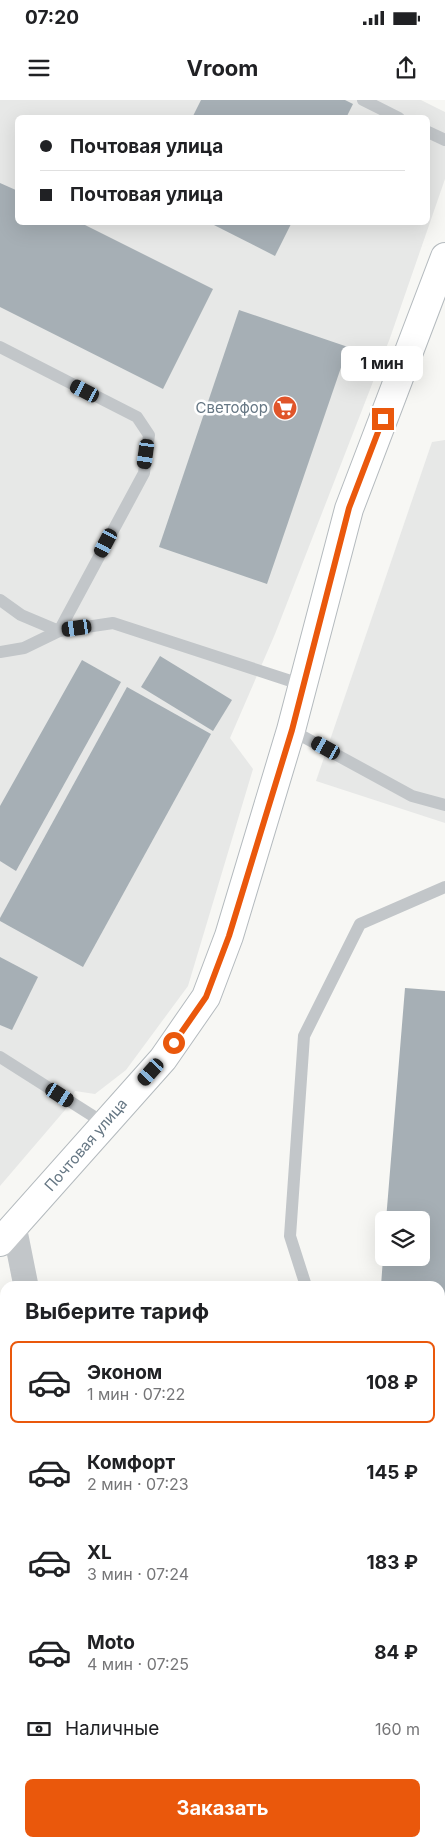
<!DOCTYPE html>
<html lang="ru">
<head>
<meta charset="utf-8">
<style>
	:root { --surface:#fff; --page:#f6f6f6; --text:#202124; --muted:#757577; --line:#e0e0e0; --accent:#ea580c }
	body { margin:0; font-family:Inter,sans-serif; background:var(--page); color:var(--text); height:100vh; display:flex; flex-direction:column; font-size:19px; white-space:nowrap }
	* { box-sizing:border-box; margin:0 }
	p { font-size:16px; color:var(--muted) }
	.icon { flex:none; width:28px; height:28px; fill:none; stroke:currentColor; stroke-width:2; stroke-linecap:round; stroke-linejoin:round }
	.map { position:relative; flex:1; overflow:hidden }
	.sheet { position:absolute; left:0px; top:1181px; width:445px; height:566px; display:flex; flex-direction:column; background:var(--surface); border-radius:15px 15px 0 0; box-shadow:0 5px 20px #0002 }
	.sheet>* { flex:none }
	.banner { position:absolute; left:15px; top:15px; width:415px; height:110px; border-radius:8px; box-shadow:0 5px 20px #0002; display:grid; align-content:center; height:110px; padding:0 25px; background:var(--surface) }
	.fabs { position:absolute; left:375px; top:1111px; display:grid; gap:10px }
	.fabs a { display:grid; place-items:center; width:55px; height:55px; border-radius:8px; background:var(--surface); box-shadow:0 5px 20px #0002; font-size:25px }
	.end { position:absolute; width:22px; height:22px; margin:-11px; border:6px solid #ea580c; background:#fff; box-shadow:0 0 0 2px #fff }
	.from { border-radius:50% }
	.bubble { position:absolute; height:35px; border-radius:8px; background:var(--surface); box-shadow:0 5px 20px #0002; font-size:16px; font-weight:700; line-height:35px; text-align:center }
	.car { position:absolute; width:15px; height:30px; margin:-15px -8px; border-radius:6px; box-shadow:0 0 4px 1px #0007; background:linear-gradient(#222 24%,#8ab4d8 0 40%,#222 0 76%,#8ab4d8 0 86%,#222 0) }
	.banner b { display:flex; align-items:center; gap:18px; height:48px; font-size:19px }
	.banner b+b { border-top:1px solid var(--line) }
	.banner i { width:12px; height:12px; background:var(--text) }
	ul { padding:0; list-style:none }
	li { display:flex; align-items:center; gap:15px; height:82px; margin:0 10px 8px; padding:0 15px; border:2px solid transparent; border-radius:8px }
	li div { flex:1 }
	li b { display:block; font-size:19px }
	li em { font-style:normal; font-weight:700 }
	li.current { border-color:var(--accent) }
	li>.icon { width:45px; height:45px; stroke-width:1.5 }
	h2 { padding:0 25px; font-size:22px; line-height:60px }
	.pay { display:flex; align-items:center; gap:12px; height:55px; padding:0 25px; font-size:19px }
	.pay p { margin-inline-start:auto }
	.action { display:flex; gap:10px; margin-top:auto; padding:10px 25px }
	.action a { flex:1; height:58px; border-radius:8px; background:var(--accent); color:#fff; font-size:20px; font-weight:700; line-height:58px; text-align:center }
	.status { display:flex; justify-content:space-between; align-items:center; height:35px; padding:0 25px; background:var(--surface); direction:ltr }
	.status svg { height:14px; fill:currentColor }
	header { display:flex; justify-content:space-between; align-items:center; height:65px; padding:0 25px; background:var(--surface); font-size:22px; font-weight:700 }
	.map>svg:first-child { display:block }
	.built { fill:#e7e8e7; fill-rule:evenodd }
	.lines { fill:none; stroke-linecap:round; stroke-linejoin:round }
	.stream { stroke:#b8c4c8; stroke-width:8 }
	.building { fill:#a6afb5 }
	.secondary-casing { stroke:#b4babe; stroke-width:30 }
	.lane { stroke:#c2c6c9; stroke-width:12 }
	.street { stroke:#c2c6c9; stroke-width:25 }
	.secondary { stroke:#fff; stroke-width:28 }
	.route { stroke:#ea580c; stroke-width:6 }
	.labels { text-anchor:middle; stroke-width:5; stroke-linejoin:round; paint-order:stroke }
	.poi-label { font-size:15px; fill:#667784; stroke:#fff; text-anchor:end }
	.street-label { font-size:15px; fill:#667784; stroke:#fff }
</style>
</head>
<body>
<div class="status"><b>07:20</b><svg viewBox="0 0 49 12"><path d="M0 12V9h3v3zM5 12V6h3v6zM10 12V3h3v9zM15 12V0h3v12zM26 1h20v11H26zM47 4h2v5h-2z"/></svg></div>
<header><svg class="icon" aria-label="menu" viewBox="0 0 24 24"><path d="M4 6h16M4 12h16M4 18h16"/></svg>Vroom<svg class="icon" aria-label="share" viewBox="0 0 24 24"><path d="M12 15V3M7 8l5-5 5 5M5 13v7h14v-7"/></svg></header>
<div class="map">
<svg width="445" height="1747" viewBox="0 0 445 1747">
	<rect width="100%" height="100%" fill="#f7f7f4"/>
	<g class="built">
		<path d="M0 0H421L445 12V79L390 238 275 534 230 638 253 669 188 886 126 970 95 994 75 991 65 1010 0 1086ZM18 18H428V122H18Z"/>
		<polygon points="445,340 445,723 316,681 432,342"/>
		<polygon points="440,1341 445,1341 445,1747 110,1747 110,1743 440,1742"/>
	</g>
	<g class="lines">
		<polyline class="stream" points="91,1742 91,1747"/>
	</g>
	<g class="building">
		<polygon points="201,0 345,0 353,4 346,18 192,18"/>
		<polygon points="0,83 18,91 18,122 79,122 213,189 163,289 0,207"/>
		<polygon points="208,122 292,122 275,156"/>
		<polygon points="239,210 348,247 267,484 159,447"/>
		<polygon points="160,556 232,600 213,631 141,587"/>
		<polygon points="82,560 121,582 16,771 0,761 0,706"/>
		<polygon points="127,587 211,634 83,867 0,821 0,818"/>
		<polygon points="0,857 38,877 12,930 0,925"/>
		<polygon points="405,888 445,891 445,1203 440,1202 440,1186 381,1186 383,1158 421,1158 421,1120 386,1120"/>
		<polygon points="440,1354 445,1355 445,1425 440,1424"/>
		<polygon points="440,1482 445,1483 445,1600 440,1599"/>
		<polygon points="0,1577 2,1577 3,1600 0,1600"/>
		<polygon points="0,1695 5,1695 5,1742 10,1742 10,1747 0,1747"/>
		<polygon points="120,1742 142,1742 142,1747 121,1747"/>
	</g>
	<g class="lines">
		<defs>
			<polyline id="secondary" points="0,1142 163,959 206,897 229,836 291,630 349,409 445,157"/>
		</defs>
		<use href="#secondary" class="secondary-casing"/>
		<g class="lane">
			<polyline points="363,0 399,18"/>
			<polyline points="428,32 445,40"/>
			<polyline points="0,247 137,317 149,335 144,373 59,531 24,548 0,552"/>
			<polyline points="0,500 21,515 59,531 113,523 303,585"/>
			<polyline points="291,630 412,696 445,705"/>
			<polyline points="0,957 104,1023"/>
			<polyline points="306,1186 290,1136 304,936 360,824 445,787"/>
			<polyline points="440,1282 445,1282"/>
		</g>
		<g class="street">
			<polyline points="14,1126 26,1186"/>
			<polyline points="77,1742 77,1747"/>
		</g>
		<use href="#secondary" class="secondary"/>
	</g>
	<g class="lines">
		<polyline class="route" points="174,943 206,897 229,836 292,630 349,408 383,319"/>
	</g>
	<defs>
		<symbol id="supermarket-disc" viewBox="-11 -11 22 22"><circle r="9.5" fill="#e0552a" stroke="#fff"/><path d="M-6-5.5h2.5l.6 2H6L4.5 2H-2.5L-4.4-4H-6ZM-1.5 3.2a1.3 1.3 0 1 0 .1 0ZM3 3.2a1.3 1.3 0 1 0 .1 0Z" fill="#fff"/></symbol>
	</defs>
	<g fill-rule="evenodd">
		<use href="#supermarket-disc" x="271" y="294" width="28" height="28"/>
	</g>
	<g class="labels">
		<g class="poi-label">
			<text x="268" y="313">Светофор</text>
		</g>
		<g class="street-label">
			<text transform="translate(86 1045) rotate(-49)" y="5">Почтовая улица</text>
		</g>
	</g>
</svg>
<div class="fabs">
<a><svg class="icon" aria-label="layers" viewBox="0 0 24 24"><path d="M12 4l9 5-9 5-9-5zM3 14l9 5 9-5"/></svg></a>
</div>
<i class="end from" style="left:174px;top:943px"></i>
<i class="end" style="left:383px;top:319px"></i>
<div class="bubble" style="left:341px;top:246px;width:82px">1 мин</div>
<i class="car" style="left:85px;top:291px;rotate:297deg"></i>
<i class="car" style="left:146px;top:354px;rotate:188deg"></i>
<i class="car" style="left:106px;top:443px;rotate:208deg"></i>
<i class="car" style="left:77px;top:528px;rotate:262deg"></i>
<i class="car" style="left:326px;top:648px;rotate:299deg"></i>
<i class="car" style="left:151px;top:972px;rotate:222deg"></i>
<i class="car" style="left:60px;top:995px;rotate:123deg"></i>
<div class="banner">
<b><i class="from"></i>Почтовая улица</b>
<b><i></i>Почтовая улица</b>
</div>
<section class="sheet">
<h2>Выберите тариф</h2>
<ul>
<li class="current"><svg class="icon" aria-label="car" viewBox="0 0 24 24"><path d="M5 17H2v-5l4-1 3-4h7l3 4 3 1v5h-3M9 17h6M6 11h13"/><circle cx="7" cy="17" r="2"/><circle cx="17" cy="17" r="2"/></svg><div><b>Эконом</b><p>1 мин · 07:22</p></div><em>108 ₽</em></li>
<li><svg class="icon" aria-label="car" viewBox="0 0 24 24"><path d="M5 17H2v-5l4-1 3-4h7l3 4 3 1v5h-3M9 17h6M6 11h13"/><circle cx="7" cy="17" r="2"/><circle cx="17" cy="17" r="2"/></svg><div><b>Комфорт</b><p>2 мин · 07:23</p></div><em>145 ₽</em></li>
<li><svg class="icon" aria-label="car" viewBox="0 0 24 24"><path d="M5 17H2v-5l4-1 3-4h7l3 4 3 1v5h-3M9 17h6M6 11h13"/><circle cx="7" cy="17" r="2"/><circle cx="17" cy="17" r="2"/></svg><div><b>XL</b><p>3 мин · 07:24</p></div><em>183 ₽</em></li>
<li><svg class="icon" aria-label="car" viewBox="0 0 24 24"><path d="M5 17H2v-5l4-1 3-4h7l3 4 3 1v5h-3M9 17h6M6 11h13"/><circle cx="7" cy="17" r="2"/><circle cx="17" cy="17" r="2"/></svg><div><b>Moto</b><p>4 мин · 07:25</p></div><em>84 ₽</em></li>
</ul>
<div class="pay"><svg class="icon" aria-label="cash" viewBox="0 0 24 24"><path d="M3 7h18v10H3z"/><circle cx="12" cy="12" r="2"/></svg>Наличные<p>160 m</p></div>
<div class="action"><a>Заказать</a></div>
</section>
</div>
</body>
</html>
